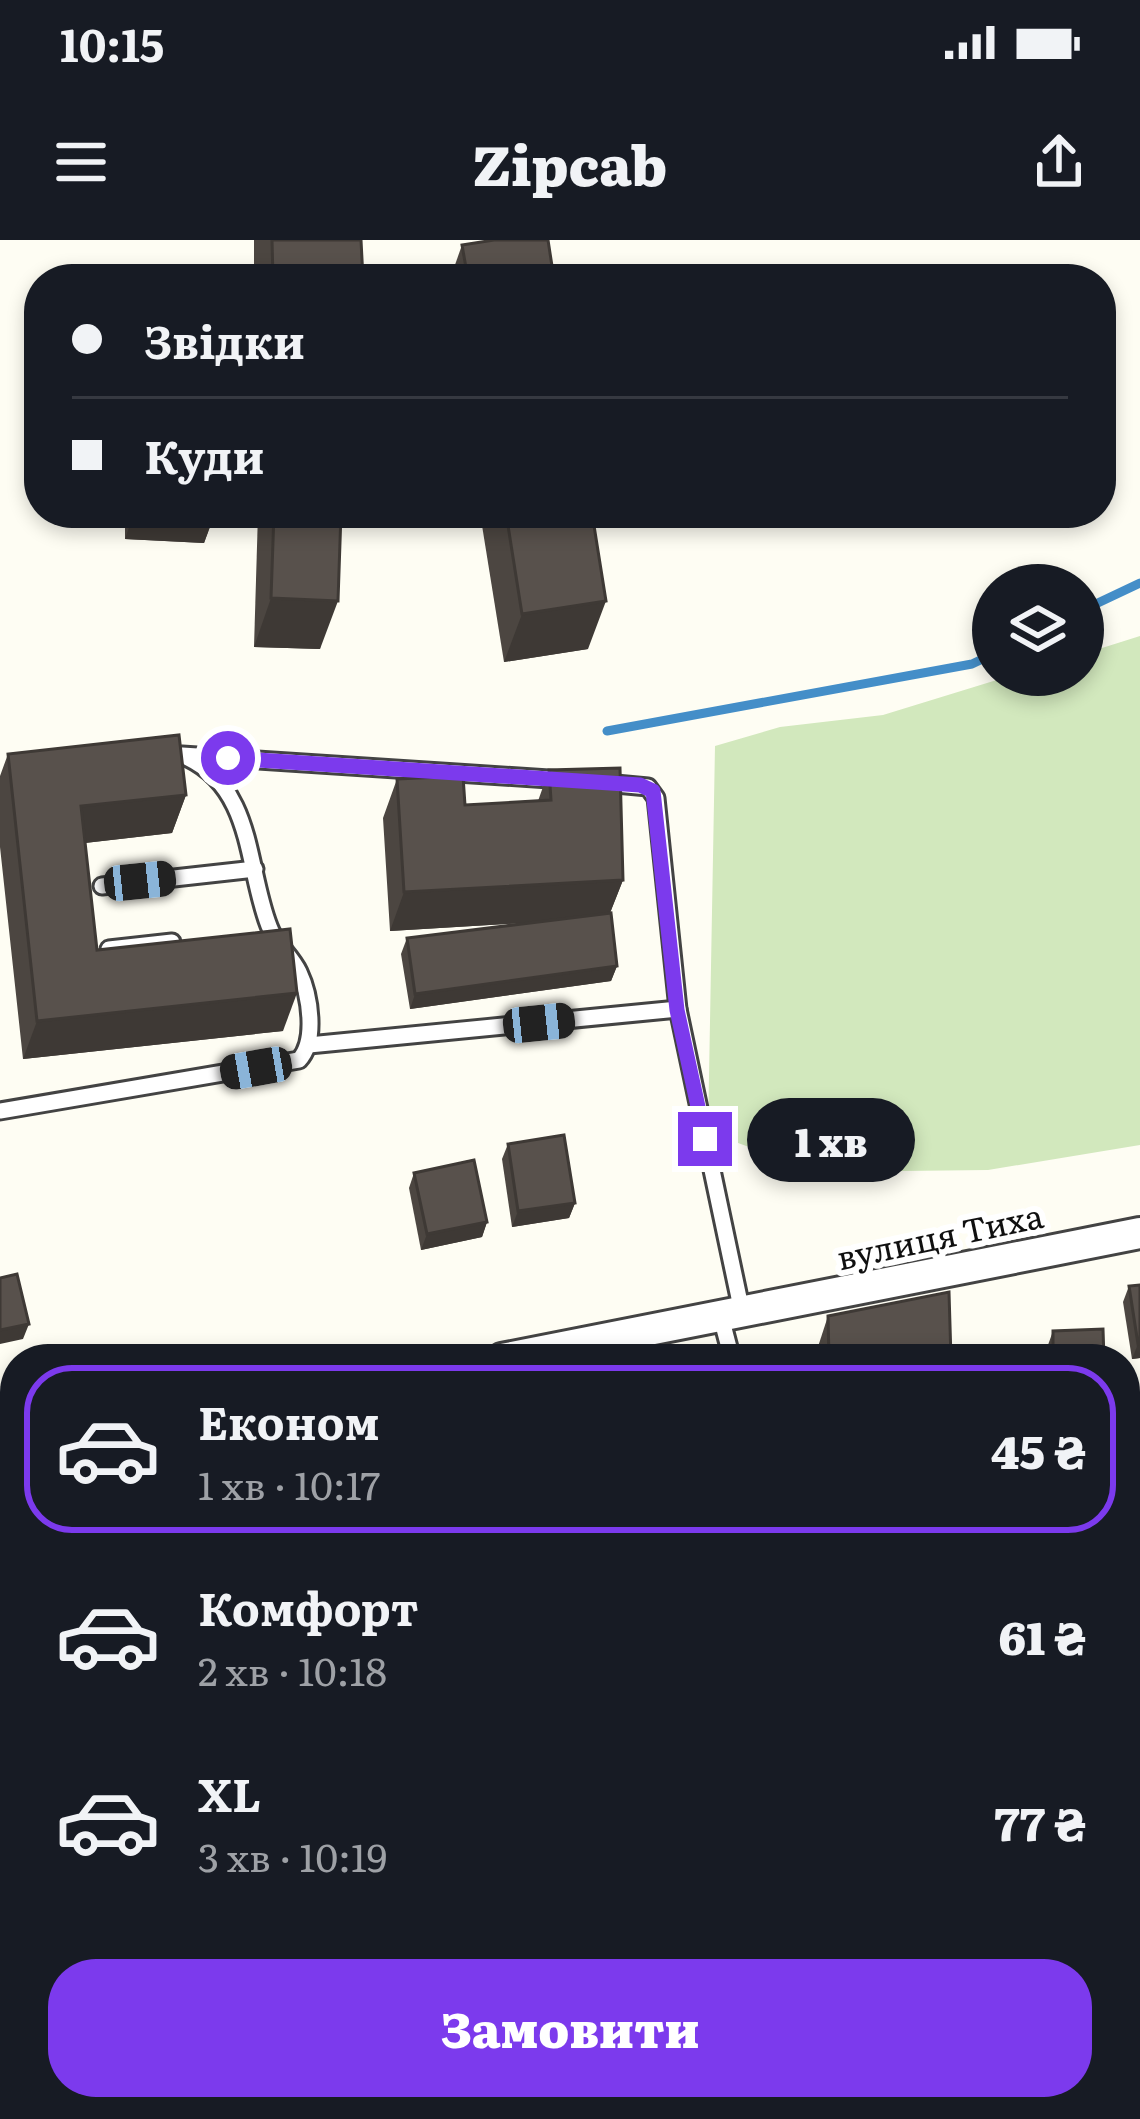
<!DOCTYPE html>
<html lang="uk">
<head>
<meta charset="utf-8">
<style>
	:root { --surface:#171b24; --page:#242831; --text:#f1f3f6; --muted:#9ea1a6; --line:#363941; --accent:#7c3aed }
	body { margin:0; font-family:Literata,serif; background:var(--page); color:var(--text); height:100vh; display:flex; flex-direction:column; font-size:45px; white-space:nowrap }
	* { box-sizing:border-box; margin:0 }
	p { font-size:39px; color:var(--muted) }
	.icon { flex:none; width:66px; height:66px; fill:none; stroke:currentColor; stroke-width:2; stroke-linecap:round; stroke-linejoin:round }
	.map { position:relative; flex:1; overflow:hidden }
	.drawer { position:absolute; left:0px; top:1104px; width:1140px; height:777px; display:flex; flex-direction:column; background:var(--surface); border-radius:48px 48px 0 0; box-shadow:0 6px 18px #0003 }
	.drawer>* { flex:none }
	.banner { position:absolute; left:24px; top:24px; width:1092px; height:264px; border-radius:48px; box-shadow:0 6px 18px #0003; display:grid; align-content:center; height:264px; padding:0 48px; background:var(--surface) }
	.tools { position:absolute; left:972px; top:324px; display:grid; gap:24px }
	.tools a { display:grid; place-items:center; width:132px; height:132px; border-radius:50%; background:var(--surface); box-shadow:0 6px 18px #0003; font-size:60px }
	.end { position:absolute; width:54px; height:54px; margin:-27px; border:15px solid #7c3aed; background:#fff; box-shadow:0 0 0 6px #fff }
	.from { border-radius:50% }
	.bubble { position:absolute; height:84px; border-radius:42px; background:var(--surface); box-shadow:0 6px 18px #0003; font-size:39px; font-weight:800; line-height:84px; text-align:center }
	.car { position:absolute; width:36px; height:72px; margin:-36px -18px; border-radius:15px; box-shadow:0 0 9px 3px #0007; background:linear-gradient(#222 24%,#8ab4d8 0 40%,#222 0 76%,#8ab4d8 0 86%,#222 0) }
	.banner b { display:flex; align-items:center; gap:42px; height:114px; font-size:45px }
	.banner b+b { border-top:3px solid var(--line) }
	.banner i { width:30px; height:30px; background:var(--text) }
	ul { padding:21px 0 0; list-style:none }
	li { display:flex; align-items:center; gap:36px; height:168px; margin:0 24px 18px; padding:0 24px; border:6px solid transparent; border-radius:48px }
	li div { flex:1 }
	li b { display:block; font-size:45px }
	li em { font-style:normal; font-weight:800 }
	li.active { border-color:var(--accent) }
	li>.icon { width:108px; height:108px; stroke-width:1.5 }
	.button { display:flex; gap:24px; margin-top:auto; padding:24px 48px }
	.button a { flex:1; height:138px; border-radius:48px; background:var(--accent); color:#fff; font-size:48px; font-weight:800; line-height:138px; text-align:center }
	.status { display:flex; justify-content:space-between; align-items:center; height:84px; padding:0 60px; background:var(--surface); direction:ltr }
	.status svg { height:33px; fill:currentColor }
	header { display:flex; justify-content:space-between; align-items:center; height:156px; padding:0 48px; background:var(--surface); font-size:54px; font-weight:800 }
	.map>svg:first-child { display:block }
	.green { fill:#d2e8bd }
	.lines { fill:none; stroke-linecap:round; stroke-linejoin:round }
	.stream { stroke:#448ec8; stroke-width:9 }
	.service-casing { stroke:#434343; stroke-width:21 }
	.minor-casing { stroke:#434343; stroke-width:36 }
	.service { stroke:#fff; stroke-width:15 }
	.minor { stroke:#fff; stroke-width:30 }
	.wall { fill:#4c4641 }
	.shaded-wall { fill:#3e3935 }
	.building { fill:#58514c; stroke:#3e3935; stroke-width:3 }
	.route { stroke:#7c3aed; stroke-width:15 }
	.labels { text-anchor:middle; stroke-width:12; stroke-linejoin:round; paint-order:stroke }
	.street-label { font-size:33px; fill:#101010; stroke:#fff }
</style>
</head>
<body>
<div class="status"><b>10:15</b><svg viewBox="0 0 49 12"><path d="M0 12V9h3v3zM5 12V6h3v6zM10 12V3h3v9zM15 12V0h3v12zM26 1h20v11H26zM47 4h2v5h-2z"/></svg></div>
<header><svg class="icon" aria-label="menu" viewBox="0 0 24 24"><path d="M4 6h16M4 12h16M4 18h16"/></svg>Zipcab<svg class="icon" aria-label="share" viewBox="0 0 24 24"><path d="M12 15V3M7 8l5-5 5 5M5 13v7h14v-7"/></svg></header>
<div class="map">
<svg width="1140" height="1879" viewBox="0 0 1140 1879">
	<rect width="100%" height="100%" fill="#fefdf3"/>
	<polygon class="green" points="1140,396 1140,905 988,930 817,932 708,892 715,506 780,487 883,475 1013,435 1083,435 1083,414"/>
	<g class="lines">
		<g class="stream">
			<polyline points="1083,370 1140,343"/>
			<polyline points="607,491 972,424 993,414"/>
		</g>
		<defs>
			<g id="service">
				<polyline points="182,515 564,540"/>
				<polyline points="605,543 648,547 656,558 678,769 742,1072"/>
				<polyline points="102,646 255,629"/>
				<polyline points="109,709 172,702"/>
				<polyline points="309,805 678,769"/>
				<path d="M0 871 299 820C317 801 310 755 299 732 291 715 275 704 269 686 246 627 254 550 188 518"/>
				<polyline points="721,1077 732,1119"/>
			</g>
			<g id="minor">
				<polyline points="502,1119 1140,993"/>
				<polyline points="0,1182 15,1182"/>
				<polyline points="0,1618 15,1650"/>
				<polyline points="0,1694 15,1687"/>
				<polyline points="1125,1746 1140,1740"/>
				<polyline points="113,1866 118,1879"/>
				<polyline points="411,1879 433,1866"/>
			</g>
		</defs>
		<use href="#service" class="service-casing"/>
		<use href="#minor" class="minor-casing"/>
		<use href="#service" class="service"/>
		<use href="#minor" class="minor"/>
	</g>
	<g class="wall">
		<polygon points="254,0 361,0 363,39 254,39"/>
		<polygon points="462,5 554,39 450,39"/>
		<polygon points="125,273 215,273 204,303 125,299"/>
		<polygon points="258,273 341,273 320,409 254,407"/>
		<polygon points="480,273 592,273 588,409 504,422"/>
		<polygon points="8,514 186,555 172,593 85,603 97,710 283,791 23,819 0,607 0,536"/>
		<polygon points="549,530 623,640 610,673 617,726 611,741 410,769 401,714 407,698 537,682 390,691 383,578 397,539 465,565 538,561"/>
		<polygon points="508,904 575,963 569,978 512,987 502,919"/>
		<polygon points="414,933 487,982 482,997 421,1010 409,948"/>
		<polygon points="1140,1045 1140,1118 1132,1119 1123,1062 1129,1046"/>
		<polygon points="828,1076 951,1119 814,1119"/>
		<polygon points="1053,1091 1104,1119 1043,1119"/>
		<polygon points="0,1268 15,1340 3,1343 0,1330"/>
		<polygon points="15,1497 15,1575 12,1575 8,1545 0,1546 0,1499"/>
		<polygon points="196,1866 260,1866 237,1879 203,1879"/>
	</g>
	<g class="shaded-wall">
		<polygon points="134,273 215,273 204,303 125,299"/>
		<polygon points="271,358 338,361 320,409 254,407"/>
		<polygon points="606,361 588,409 504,422 522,374"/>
		<polygon points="186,555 172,593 67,605 81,566"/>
		<polygon points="623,640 608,678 390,691 404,652"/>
		<polygon points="617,726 611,741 410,769 415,754"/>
		<polygon points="297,753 283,791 23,819 37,781"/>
		<polygon points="575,963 569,978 512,987 518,971"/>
		<polygon points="487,982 482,997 421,1010 427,994"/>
		<polygon points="29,1084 23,1099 0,1104 0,1090"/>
		<polygon points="1140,1103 1140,1118 1132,1119 1138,1104"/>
		<polygon points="15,1326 15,1340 3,1343 9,1327"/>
		<rect x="0" y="1463" width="15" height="15"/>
		<polygon points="13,1530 8,1545 0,1546 0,1532"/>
		<polygon points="12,1775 6,1790 0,1793 0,1780"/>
		<polygon points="239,1866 260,1866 237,1879 217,1879"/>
	</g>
	<g class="building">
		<polygon points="272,0 361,0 363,39 273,39"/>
		<polygon points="494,0 548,0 554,39 468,39 462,5"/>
		<polygon points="274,273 341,273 338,361 271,358"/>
		<polygon points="506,273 592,273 606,361 522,374"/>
		<polygon points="179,495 186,555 81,566 97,710 290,689 297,753 37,781 8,514"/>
		<polygon points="620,528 623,640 404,652 397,539 463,536 465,565 551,560 549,530"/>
		<polygon points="611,673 617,726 415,754 407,698"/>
		<polygon points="564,895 575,963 518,971 508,904"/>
		<polygon points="474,920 487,982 427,994 414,933"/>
		<polygon points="17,1034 29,1084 0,1090 0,1038"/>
		<polygon points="1140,1045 1140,1103 1138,1104 1129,1046"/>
		<polygon points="949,1052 951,1119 829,1119 828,1076"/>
		<polygon points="1103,1089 1104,1119 1053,1119 1053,1091"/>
		<polygon points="15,1264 15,1326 9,1327 0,1294 0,1268"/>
		<polygon points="15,1406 15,1463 0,1463 0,1407"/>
		<polygon points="15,1497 15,1542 13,1530 0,1532 0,1499"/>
		<polygon points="0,1750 12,1775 0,1780"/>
		<polygon points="15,1785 15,1866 62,1866 69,1879 0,1879 0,1792"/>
		<polygon points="210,1866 239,1866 217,1878"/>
		<polygon points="490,1866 543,1866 544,1879 491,1879"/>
		<rect x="712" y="1866" width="54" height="13"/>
		<polygon points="665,1874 665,1879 596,1879 596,1875"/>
	</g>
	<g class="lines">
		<polyline class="route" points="228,518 640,545 653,551 677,770 705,899"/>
	</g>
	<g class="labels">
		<g class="street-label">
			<text transform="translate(940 997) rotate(-12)" y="12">вулиця Тиха</text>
		</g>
	</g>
</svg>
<div class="tools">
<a><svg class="icon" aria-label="layers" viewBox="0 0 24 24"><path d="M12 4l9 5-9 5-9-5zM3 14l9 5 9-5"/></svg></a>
</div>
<i class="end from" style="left:228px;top:518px"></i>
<i class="end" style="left:705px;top:899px"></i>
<div class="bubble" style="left:747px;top:858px;width:168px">1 хв</div>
<i class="car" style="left:140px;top:641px;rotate:84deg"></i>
<i class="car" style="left:539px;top:783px;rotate:84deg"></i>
<i class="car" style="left:256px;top:828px;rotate:260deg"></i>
<div class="banner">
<b><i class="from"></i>Звідки</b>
<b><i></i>Куди</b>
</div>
<section class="drawer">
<ul>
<li class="active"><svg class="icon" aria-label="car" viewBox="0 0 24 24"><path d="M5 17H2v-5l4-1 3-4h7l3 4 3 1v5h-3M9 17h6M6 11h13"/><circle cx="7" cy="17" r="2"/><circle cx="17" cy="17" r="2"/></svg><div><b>Економ</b><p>1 хв · 10:17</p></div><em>45 ₴</em></li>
<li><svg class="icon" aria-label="car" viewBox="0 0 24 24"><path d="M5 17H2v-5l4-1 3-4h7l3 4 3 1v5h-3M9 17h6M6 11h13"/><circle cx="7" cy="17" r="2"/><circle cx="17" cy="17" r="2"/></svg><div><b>Комфорт</b><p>2 хв · 10:18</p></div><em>61 ₴</em></li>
<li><svg class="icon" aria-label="car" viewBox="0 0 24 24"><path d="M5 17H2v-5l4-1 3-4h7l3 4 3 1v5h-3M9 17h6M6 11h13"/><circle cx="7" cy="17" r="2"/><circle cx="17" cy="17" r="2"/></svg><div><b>XL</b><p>3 хв · 10:19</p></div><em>77 ₴</em></li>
</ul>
<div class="button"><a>Замовити</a></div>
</section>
</div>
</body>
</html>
